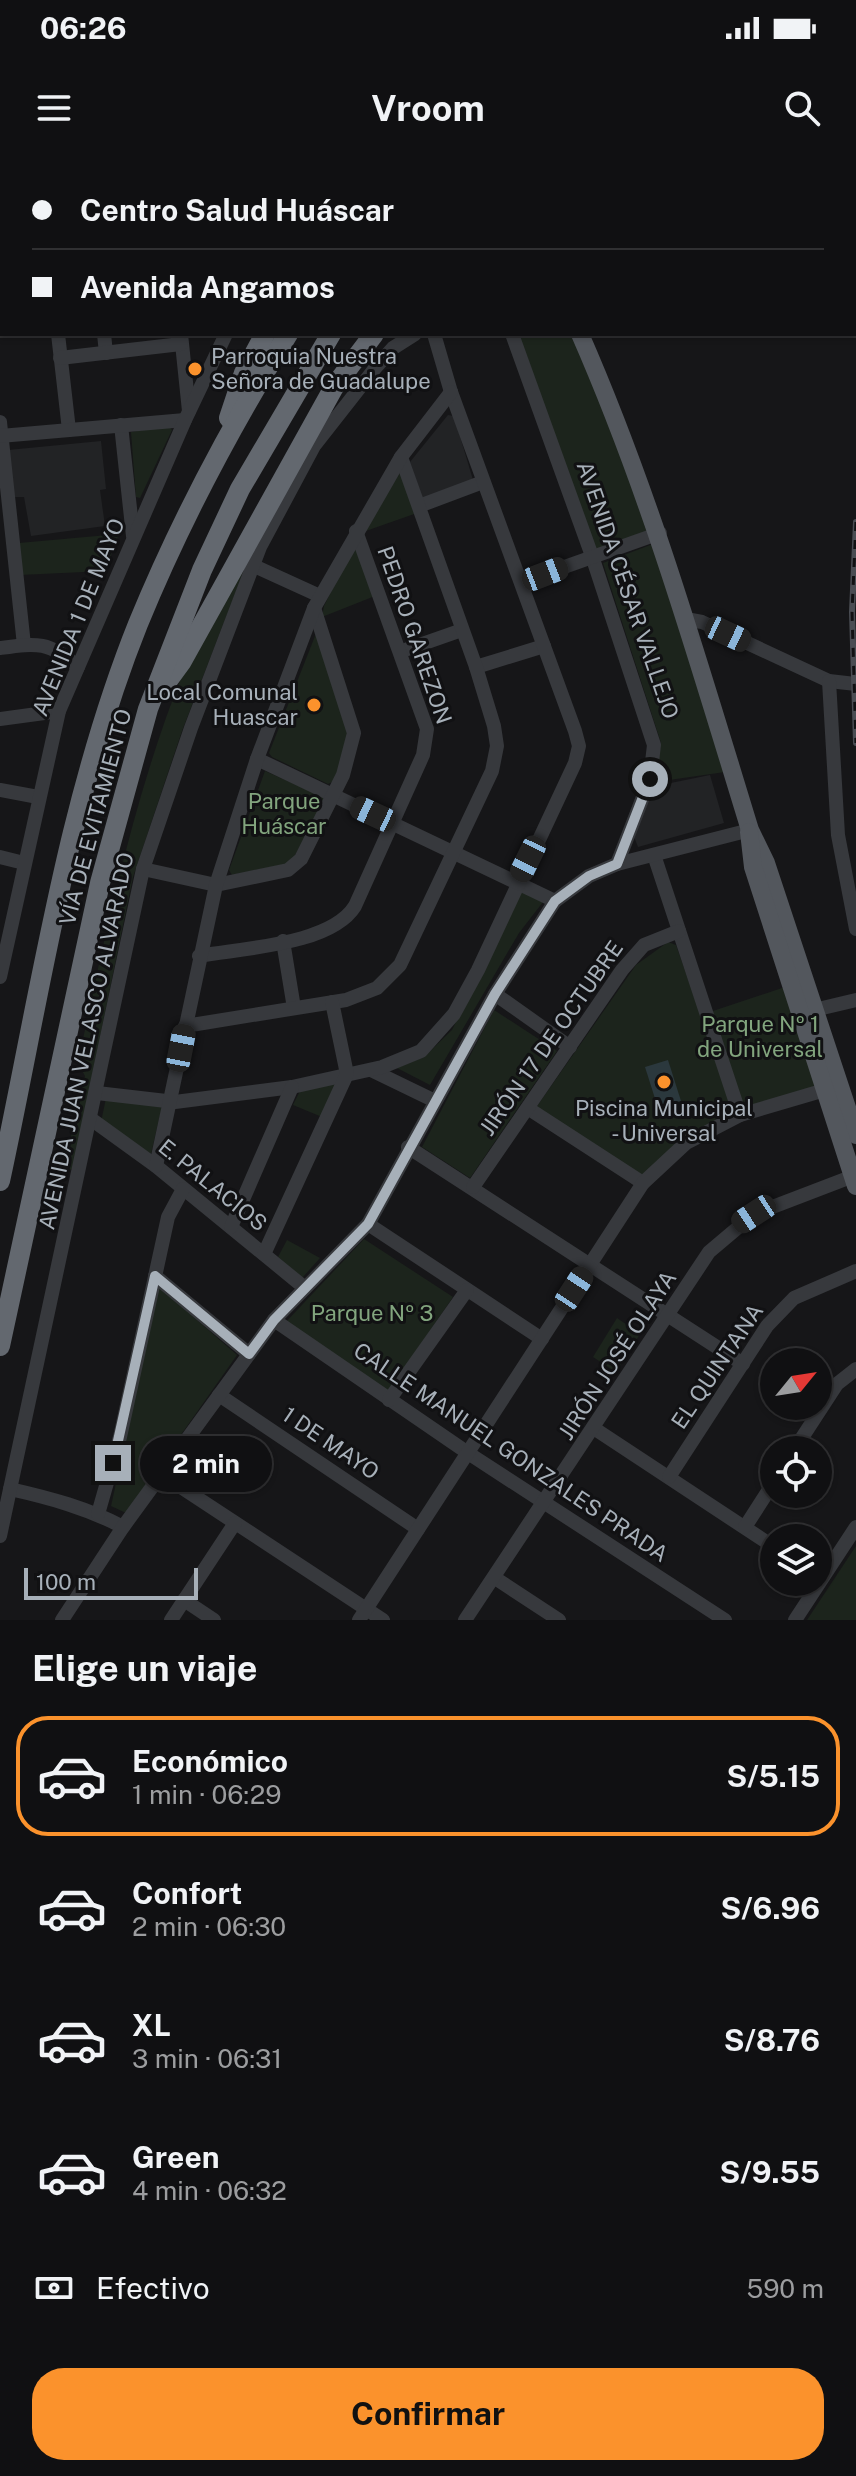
<!DOCTYPE html>
<html lang="es">
<head>
<meta charset="utf-8">
<style>
	:root { --surface:#101012; --page:#1e1e20; --text:#f1f3f6; --muted:#9c9d9f; --line:#303032; --accent:#fb922c }
	body { margin:0; font-family:"Public Sans",sans-serif; background:var(--page); color:var(--text); height:100vh; display:flex; flex-direction:column; font-size:30px; white-space:nowrap }
	* { box-sizing:border-box; margin:0 }
	p { font-size:26px; color:var(--muted) }
	.icon { flex:none; width:44px; height:44px; fill:none; stroke:currentColor; stroke-width:2; stroke-linecap:round; stroke-linejoin:round }
	.map { position:relative; height:1460px; overflow:hidden }
	.sheet { display:flex; flex-direction:column; background:var(--surface); flex:1 }
	.sheet>* { flex:none }
	.hud { position:absolute; left:0px; top:0px; width:856px; height:176px; box-shadow:0 2px 6px #0004,0 0 0 2px var(--line); display:grid; align-content:center; height:176px; padding:0 32px; background:var(--surface) }
	.needle { width:52px; rotate:60deg }
	.buttons { position:absolute; left:760px; top:1188px; display:grid; gap:16px }
	.buttons a { display:grid; place-items:center; width:72px; height:72px; border-radius:50%; background:var(--surface); box-shadow:0 2px 6px #0004,0 0 0 2px var(--line); font-size:40px }
	.scale { position:absolute; left:24px; bottom:20px; width:174px; box-sizing:border-box; padding-left:8px; border:4px solid #a7b0b9; border-top:0; font-size:22px; line-height:28px; white-space:nowrap; color:#a7b0b9; -webkit-text-stroke:6px #111113; paint-order:stroke }
	.end { position:absolute; width:36px; height:36px; margin:-18px; border:10px solid #a7b0b9; background:#111; box-shadow:0 0 0 4px #111 }
	.from { border-radius:50% }
	.bubble { position:absolute; height:56px; border-radius:28px; background:var(--surface); box-shadow:0 2px 6px #0004,0 0 0 2px var(--line); font-size:26px; font-weight:700; line-height:56px; text-align:center }
	.car { position:absolute; width:24px; height:48px; margin:-24px -12px; border-radius:10px; box-shadow:0 0 6px 2px #0007; background:linear-gradient(#222 24%,#8ab4d8 0 40%,#222 0 76%,#8ab4d8 0 86%,#222 0) }
	.hud b { display:flex; align-items:center; gap:28px; height:76px; font-size:30px }
	.hud b+b { border-top:2px solid var(--line) }
	.hud i { width:20px; height:20px; background:var(--text) }
	ul { padding:0; list-style:none }
	li { display:flex; align-items:center; gap:24px; height:120px; margin:0 16px 12px; padding:0 16px; border:4px solid transparent; border-radius:32px }
	li div { flex:1 }
	li b { display:block; font-size:30px }
	li em { font-style:normal; font-weight:700 }
	li.current { border-color:var(--accent) }
	li>.icon { width:72px; height:72px; stroke-width:1.5 }
	h2 { padding:0 32px; font-size:36px; line-height:96px }
	.pay { display:flex; align-items:center; gap:20px; height:88px; padding:0 32px; font-size:30px }
	.pay p { margin-inline-start:auto }
	.action { display:flex; gap:16px; margin-top:auto; padding:16px 32px }
	.action a { flex:1; height:92px; border-radius:32px; background:var(--accent); color:#111; font-size:32px; font-weight:700; line-height:92px; text-align:center }
	.status { display:flex; justify-content:space-between; align-items:center; height:56px; padding:0 40px; background:var(--surface); direction:ltr }
	.status svg { height:22px; fill:currentColor }
	header { display:flex; justify-content:space-between; align-items:center; height:104px; padding:0 32px; background:var(--surface); font-size:36px; font-weight:700 }
	.map>svg:first-child { display:block }
	.built { fill:#222325 }
	.green { fill:#1c241c }
	.water { fill:#2b383d }
	.lines { fill:none; stroke-linecap:round; stroke-linejoin:round }
	.minor { stroke:#37393d; stroke-width:14 }
	.major { stroke:#53575d; stroke-width:18 }
	.highway { stroke:#63686f; stroke-width:20 }
	.rail-casing { stroke:#4a4d53; stroke-width:6 }
	.rail { stroke:#111113; stroke-width:3; stroke-dasharray:9; stroke-linecap:butt }
	.route { stroke:#a7b0b9; stroke-width:10 }
	.poi-dot { fill:#fb922c; stroke:#111113; stroke-width:3 }
	.labels { text-anchor:middle; stroke-width:6; stroke-linejoin:round; paint-order:stroke }
	.poi-label { font-size:22px; fill:#a7b0b9; stroke:#111113; text-anchor:start }
	.street-label { font-size:22px; fill:#a7b0b9; stroke:#111113 }
	.park-label { font-size:22px; fill:#82a57e; stroke:#111113 }
</style>
</head>
<body>
<div class="status"><b>06:26</b><svg viewBox="0 0 49 12"><path d="M0 12V9h3v3zM5 12V6h3v6zM10 12V3h3v9zM15 12V0h3v12zM26 1h20v11H26zM47 4h2v5h-2z"/></svg></div>
<header><svg class="icon" aria-label="menu" viewBox="0 0 24 24"><path d="M4 6h16M4 12h16M4 18h16"/></svg>Vroom<svg class="icon" aria-label="search" viewBox="0 0 24 24"><circle cx="10" cy="10" r="6"/><path d="M15 15l6 6"/></svg></header>
<div class="map">
<svg width="856" height="1460" viewBox="0 0 856 1460">
	<rect width="100%" height="100%" fill="#161618"/>
	<g class="built">
		<polygon points="448,255 454,256 473,320 423,340 410,302"/>
		<polygon points="101,281 106,329 100,330 105,366 31,376 24,337 12,337 8,290"/>
		<polygon points="710,615 724,663 638,687 633,674 656,626"/>
	</g>
	<g class="green">
		<polygon points="519,174 574,174 653,370 595,391"/>
		<polygon points="169,266 172,270 140,338 136,337 131,272"/>
		<polygon points="400,313 417,353 363,372"/>
		<polygon points="119,374 105,411 20,415 19,383"/>
		<polygon points="355,384 375,436 322,457 324,446"/>
		<polygon points="653,384 725,612 655,622 661,583 603,403"/>
		<path d="M237 410 243 413 182 571 133 717 73 1008 62 1015 85 916 78 903C105 774 134 634 183 513 198 477 219 444 237 410Z"/>
		<polygon points="317,471 350,579 334,621 328,624 272,597 269,593"/>
		<polygon points="265,611 326,638 291,703 232,715 229,710"/>
		<polygon points="521,731 543,742 519,773 430,925 397,908 424,897 452,870"/>
		<polygon points="668,782 676,785 735,952 640,1018 535,949 636,805"/>
		<polygon points="785,827 816,922 813,928 748,949 743,947 710,852"/>
		<polygon points="494,850 557,891 470,1018 422,987"/>
		<polygon points="337,923 322,957 293,945 302,927"/>
		<polygon points="106,938 162,946 151,994 101,962"/>
		<polygon points="364,1079 453,1137 388,1232 285,1163"/>
		<polygon points="287,1080 320,1098 302,1118 278,1097"/>
		<polygon points="159,1127 237,1195 126,1353 111,1346"/>
		<polygon points="617,1158 640,1174 616,1212 593,1197"/>
		<polygon points="856,1386 856,1460 807,1460"/>
	</g>
	<polygon class="water" points="668,900 681,941 658,948 645,907"/>
	<g class="lines">
		<g class="minor">
			<polyline points="136,0 137,2"/>
			<polyline points="219,0 220,2"/>
			<polyline points="256,2 259,0"/>
			<polyline points="324,2 325,0"/>
			<polyline points="0,66 2,66"/>
			<polyline points="0,136 2,136"/>
			<polyline points="58,174 69,270"/>
			<polyline points="104,174 106,193"/>
			<polyline points="181,174 189,251"/>
			<polyline points="512,174 592,396 654,585 650,619 617,704"/>
			<polyline points="60,198 181,184"/>
			<polyline points="0,262 24,485"/>
			<polyline points="121,265 133,376"/>
			<polyline points="0,276 185,260"/>
			<polyline points="419,346 483,322"/>
			<polyline points="252,405 320,436"/>
			<polyline points="522,422 660,373"/>
			<polyline points="686,459 702,462 829,521 856,524"/>
			<path d="M0 488C37 483 49 481 78 507"/>
			<polyline points="402,491 462,470"/>
			<polyline points="476,507 544,486"/>
			<polyline points="829,521 838,675 856,769"/>
			<polyline points="0,559 59,551"/>
			<polyline points="257,599 555,741"/>
			<polyline points="0,630 38,637"/>
			<polyline points="654,695 740,955"/>
			<polyline points="0,697 24,703"/>
			<polyline points="143,709 216,725 288,710 301,699 343,615 354,573 314,448"/>
			<polyline points="283,781 294,848"/>
			<path d="M199 796C242 788 331 785 355 746L423 595 427 569 356 371"/>
			<polyline points="0,817 59,551 185,260 226,174"/>
			<polyline points="495,834 570,887"/>
			<polyline points="814,850 856,840"/>
			<polyline points="185,866 346,840 377,828 400,805 492,611 497,586 494,566 476,507 401,297"/>
			<polyline points="371,910 435,941"/>
			<polyline points="97,933 175,942 292,927 382,907 421,891 454,854 478,810 575,603 579,586 575,571 451,232 434,174"/>
			<polyline points="529,949 643,1023"/>
			<polyline points="91,959 156,1006 305,1128"/>
			<polyline points="408,987 743,1204"/>
			<polyline points="156,1006 216,725 257,599 314,448 401,297 451,232"/>
			<polyline points="473,1027 622,810 644,785 679,771"/>
			<polyline points="368,1064 542,1179"/>
			<polyline points="231,1067 292,927"/>
			<polyline points="264,1094 347,914 332,842"/>
			<polyline points="155,1116 249,1194"/>
			<polyline points="274,1160 468,1293 725,1460"/>
			<polyline points="219,1235 418,1369"/>
			<polyline points="389,1240 467,1130"/>
			<polyline points="595,1269 774,1387"/>
			<polyline points="794,1290 837,1224 856,1209"/>
			<polyline points="161,1314 383,1460"/>
			<polyline points="669,1317 767,1166 794,1138 856,1111"/>
			<path d="M10 1329C50 1338 87 1348 123 1367"/>
			<polyline points="98,1354 120,1277 168,1057 183,1029"/>
			<polyline points="745,1367 774,1322"/>
			<polyline points="0,1376 143,709 191,568 260,387 314,286 376,207 393,188 415,174"/>
			<polyline points="495,1418 559,1460"/>
			<polyline points="184,1440 214,1460"/>
			<polyline points="62,1460 123,1367 274,1160 368,1064 495,834 555,741 589,716 617,704 750,670"/>
			<polyline points="171,1460 235,1363"/>
			<polyline points="359,1460 643,1023 686,983 740,955 835,927"/>
			<polyline points="465,1460 709,1092 754,1054 856,1015"/>
			<polyline points="795,1460 856,1367"/>
		</g>
		<g class="major">
			<polyline points="506,0 507,2"/>
			<path d="M580 174C651 336 698 501 750 670L766 703 856 975"/>
			<polyline points="749,672 753,707 856,1026"/>
		</g>
		<g class="highway">
			<polyline points="349,2 350,0"/>
			<polyline points="409,2 410,0"/>
			<polyline points="457,2 458,0"/>
			<polyline points="229,258 244,213 265,174"/>
			<polyline points="163,527 182,501 334,227 374,174"/>
			<path d="M0 1021C40 836 67 641 138 464 179 364 231 266 288 174"/>
			<polyline points="0,1186 100,723 148,549 202,410 240,329 331,174"/>
		</g>
		<defs>
			<polyline id="rail" points="856,362 852,452 856,583"/>
		</defs>
		<use href="#rail" class="rail-casing"/>
		<use href="#rail" class="rail"/>
	</g>
	<g class="lines">
		<polyline class="route" points="113,1303 155,1116 249,1194 274,1160 368,1064 495,834 555,741 589,716 617,704 650,619"/>
	</g>
	<g class="poi-dot">
		<circle cx="195" cy="209" r="8"/>
		<circle cx="314" cy="545" r="8"/>
		<circle cx="664" cy="922" r="8"/>
	</g>
	<g class="labels">
		<g class="poi-label">
			<text x="211" y="204">Parroquia Nuestra<tspan x="211" dy="25">Señora de Guadalupe</tspan></text>
			<text x="298" y="540" text-anchor="end">Local Comunal<tspan x="298" dy="25">Huascar</tspan></text>
			<text x="664" y="956" text-anchor="middle">Piscina Municipal<tspan x="664" dy="25">- Universal</tspan></text>
		</g>
		<g class="street-label">
			<text transform="translate(628 430) rotate(71)" y="8">AVENIDA CÉSAR VALLEJO</text>
			<text transform="translate(78 457) rotate(-68)" y="8">AVENIDA 1 DE MAYO</text>
			<text transform="translate(415 475) rotate(71)" y="8">PEDRO GAREZON</text>
			<text transform="translate(95 657) rotate(-75)" y="8">VÍA DE EVITAMIENTO</text>
			<text transform="translate(551 878) rotate(-55)" y="8">JIRÓN 17 DE OCTUBRE</text>
			<text transform="translate(86 881) rotate(-78)" y="8">AVENIDA JUAN VELASCO ALVARADO</text>
			<text transform="translate(213 1025) rotate(39)" y="8">E. PALACIOS</text>
			<text transform="translate(617 1195) rotate(-57)" y="8">JIRÓN JOSÉ OLAYA</text>
			<text transform="translate(717 1206) rotate(-56)" y="8">EL QUINTANA</text>
			<text transform="translate(331 1283) rotate(34)" y="8">1 DE MAYO</text>
			<text transform="translate(511 1292) rotate(34)" y="8">CALLE MANUEL GONZALES PRADA</text>
		</g>
		<g class="park-label">
			<text x="284" y="649">Parque<tspan x="284" dy="25">Huáscar</tspan></text>
			<text x="760" y="872">Parque Nº 1<tspan x="760" dy="25">de Universal</tspan></text>
			<text x="372" y="1161">Parque Nº 3</text>
		</g>
	</g>
</svg>
<div class="buttons">
<a><svg class="needle" viewBox="-14 -14 28 28"><path d="M0-13l5 13h-10z" fill="#e53935"/><path d="M0 13l5-13h-10z" fill="#9c9d9f"/></svg></a>
<a><svg class="icon" aria-label="locate" viewBox="0 0 24 24"><circle cx="12" cy="12" r="6"/><path d="M12 2v4M12 18v4M2 12h4M18 12h4"/></svg></a>
<a><svg class="icon" aria-label="layers" viewBox="0 0 24 24"><path d="M12 4l9 5-9 5-9-5zM3 14l9 5 9-5"/></svg></a>
</div>
<div class="scale">100 m</div>
<i class="end from" style="left:650px;top:619px"></i>
<i class="end" style="left:113px;top:1303px"></i>
<div class="bubble" style="left:140px;top:1276px;width:132px">2 min</div>
<i class="car" style="left:545px;top:414px;rotate:69deg"></i>
<i class="car" style="left:728px;top:474px;rotate:115deg"></i>
<i class="car" style="left:373px;top:654px;rotate:295deg"></i>
<i class="car" style="left:528px;top:699px;rotate:206deg"></i>
<i class="car" style="left:181px;top:888px;rotate:11deg"></i>
<i class="car" style="left:754px;top:1054px;rotate:237deg"></i>
<i class="car" style="left:574px;top:1129px;rotate:33deg"></i>
<div class="hud">
<b><i class="from"></i>Centro Salud Huáscar</b>
<b><i></i>Avenida Angamos</b>
</div>
</div>
<section class="sheet">
<h2>Elige un viaje</h2>
<ul>
<li class="current"><svg class="icon" aria-label="car" viewBox="0 0 24 24"><path d="M5 17H2v-5l4-1 3-4h7l3 4 3 1v5h-3M9 17h6M6 11h13"/><circle cx="7" cy="17" r="2"/><circle cx="17" cy="17" r="2"/></svg><div><b>Económico</b><p>1 min · 06:29</p></div><em>S/5.15</em></li>
<li><svg class="icon" aria-label="car" viewBox="0 0 24 24"><path d="M5 17H2v-5l4-1 3-4h7l3 4 3 1v5h-3M9 17h6M6 11h13"/><circle cx="7" cy="17" r="2"/><circle cx="17" cy="17" r="2"/></svg><div><b>Confort</b><p>2 min · 06:30</p></div><em>S/6.96</em></li>
<li><svg class="icon" aria-label="car" viewBox="0 0 24 24"><path d="M5 17H2v-5l4-1 3-4h7l3 4 3 1v5h-3M9 17h6M6 11h13"/><circle cx="7" cy="17" r="2"/><circle cx="17" cy="17" r="2"/></svg><div><b>XL</b><p>3 min · 06:31</p></div><em>S/8.76</em></li>
<li><svg class="icon" aria-label="car" viewBox="0 0 24 24"><path d="M5 17H2v-5l4-1 3-4h7l3 4 3 1v5h-3M9 17h6M6 11h13"/><circle cx="7" cy="17" r="2"/><circle cx="17" cy="17" r="2"/></svg><div><b>Green</b><p>4 min · 06:32</p></div><em>S/9.55</em></li>
</ul>
<div class="pay"><svg class="icon" aria-label="cash" viewBox="0 0 24 24"><path d="M3 7h18v10H3z"/><circle cx="12" cy="12" r="2"/></svg>Efectivo<p>590 m</p></div>
<div class="action"><a>Confirmar</a></div>
</section>
</body>
</html>
